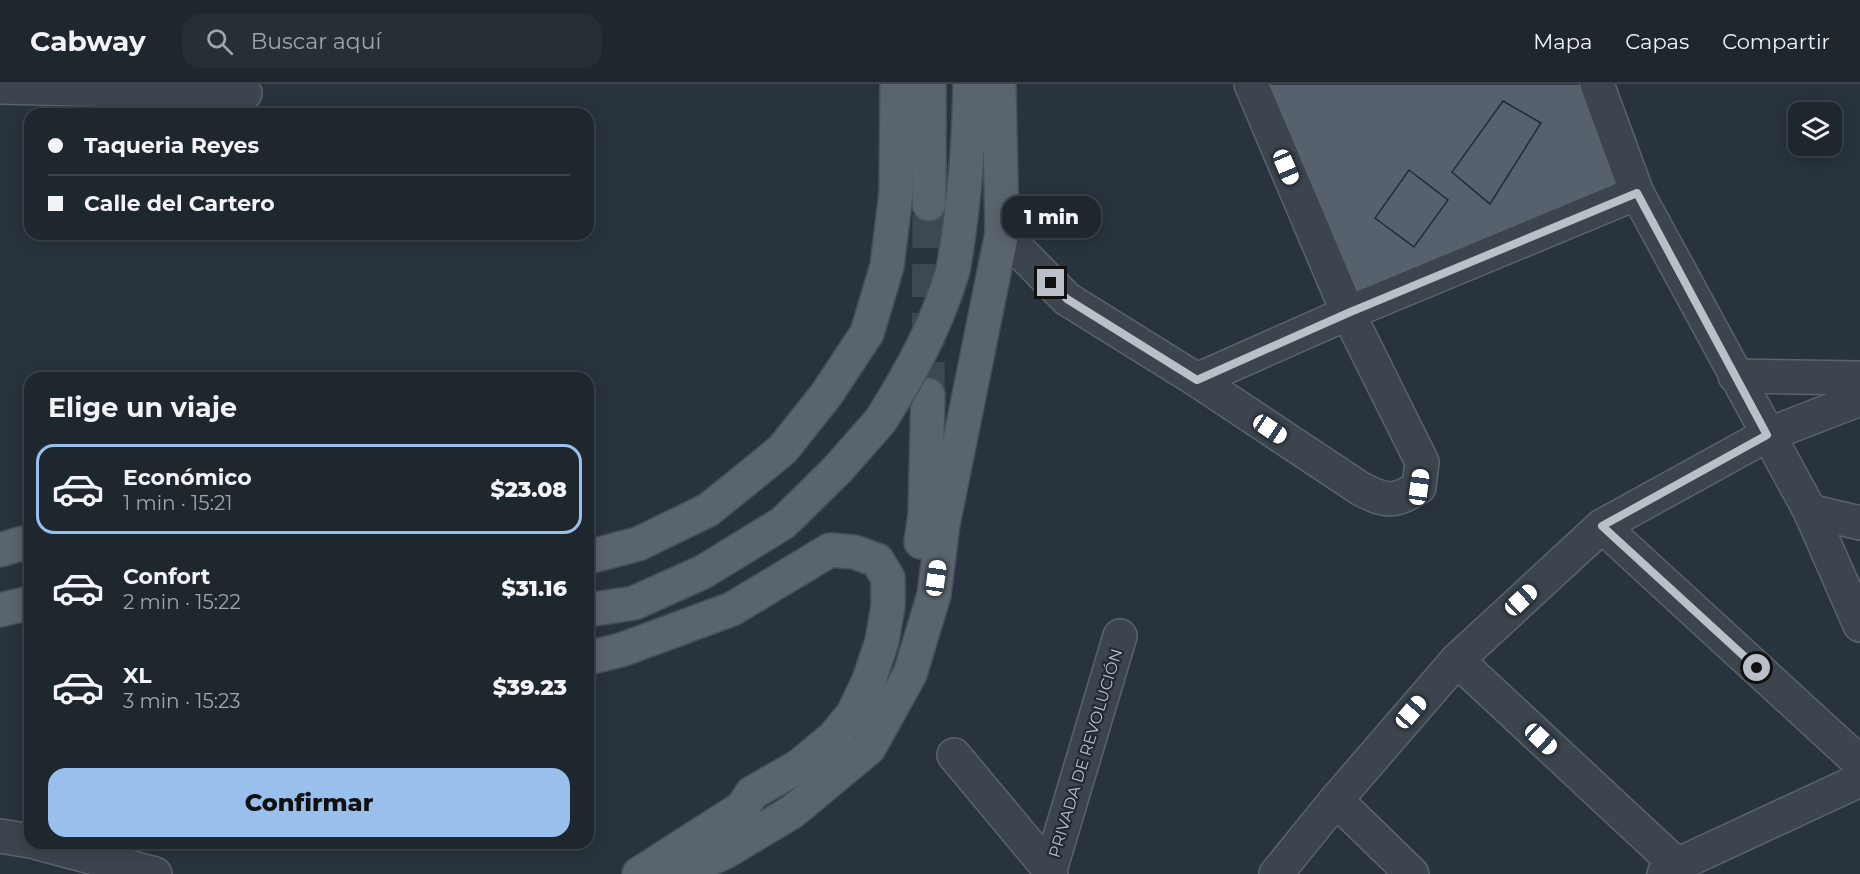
<!DOCTYPE html>
<html lang="es">
<head>
<meta charset="utf-8">
<style>
	:root { --surface:#1e262e; --page:#262e36; --text:#f1f3f6; --muted:#a1a5aa; --line:#3c434a; --accent:#99bfec }
	body { margin:0; font-family:Montserrat,sans-serif; background:var(--page); color:var(--text); height:100vh; display:flex; flex-direction:column; font-size:22px; white-space:nowrap }
	* { box-sizing:border-box; margin:0 }
	p { font-size:20px; color:var(--muted) }
	.icon { flex:none; width:33px; height:33px; fill:none; stroke:currentColor; stroke-width:2; stroke-linecap:round; stroke-linejoin:round }
	.map { position:relative; flex:1; overflow:hidden }
	.panel { position:absolute; left:24px; top:288px; width:570px; height:477px; display:flex; flex-direction:column; background:var(--surface); border-radius:18px; box-shadow:0 3px 15px #0003,0 0 0 2px var(--line) }
	.panel>* { flex:none }
	.guide { position:absolute; left:24px; top:24px; width:570px; height:132px; border-radius:18px; box-shadow:0 3px 15px #0003,0 0 0 2px var(--line); display:grid; align-content:center; height:132px; padding:0 24px; background:var(--surface) }
	.buttons { position:absolute; left:1788px; top:18px; display:grid; gap:12px }
	.buttons a { display:grid; place-items:center; width:54px; height:54px; border-radius:12px; background:var(--surface); box-shadow:0 3px 15px #0003,0 0 0 2px var(--line); font-size:30px }
	.end { position:absolute; width:27px; height:27px; margin:-14px; border:8px solid #b9c0c8; background:#111; box-shadow:0 0 0 3px #111 }
	.from { border-radius:50% }
	.bubble { position:absolute; height:42px; border-radius:18px; background:var(--surface); box-shadow:0 3px 15px #0003,0 0 0 2px var(--line); font-size:20px; font-weight:800; line-height:42px; text-align:center }
	.car { position:absolute; width:18px; height:36px; margin:-18px -9px; border-radius:8px; box-shadow:0 0 4px 2px #0007; background:linear-gradient(#fff 24%,#345 0 40%,#fff 0 76%,#345 0 86%,#fff 0) }
	.guide b { display:flex; align-items:center; gap:21px; height:57px; font-size:22px }
	.guide b+b { border-top:2px solid var(--line) }
	.guide i { width:15px; height:15px; background:var(--text) }
	ul { padding:0; list-style:none }
	li { display:flex; align-items:center; gap:18px; height:90px; margin:0 12px 9px; padding:0 12px; border:3px solid transparent; border-radius:18px }
	li div { flex:1 }
	li b { display:block; font-size:22px }
	li em { font-style:normal; font-weight:800 }
	li.current { border-color:var(--accent) }
	li>.icon { width:54px; height:54px; stroke-width:1.5 }
	h2 { padding:0 24px; font-size:27px; line-height:72px }
	.action { display:flex; gap:12px; margin-top:auto; padding:12px 24px }
	.action a { flex:1; height:69px; border-radius:18px; background:var(--accent); color:#111; font-size:24px; font-weight:800; line-height:69px; text-align:center }
	header { display:flex; align-items:center; gap:36px; box-sizing:border-box; height:84px; padding:0 30px; background:var(--surface); border-bottom:2px solid var(--line) }
	header strong { font-size:28px }
	nav { display:flex; gap:33px; margin-inline-start:auto; font-size:21px }
	.search { width:420px; height:54px; background:var(--page); display:flex; align-items:center; gap:15px; box-sizing:border-box; padding:0 21px; border-radius:18px; color:var(--muted); font-size:22px }
	.map>svg:first-child { display:block }
	.building { fill:#57616d; stroke:#232c35; stroke-width:1.5 }
	.lines { fill:none; stroke-linecap:round; stroke-linejoin:round }
	.primary-tunnel { stroke:#3e4852; stroke-width:33; stroke-dasharray:33 16; stroke-linecap:butt }
	.minor-casing { stroke:#5a636b; stroke-width:36 }
	.tertiary-casing { stroke:#5a636b; stroke-width:36 }
	.primary-casing { stroke:#464e57; stroke-width:36 }
	.minor { stroke:#3c454e; stroke-width:33 }
	.tertiary { stroke:#3c454e; stroke-width:33 }
	.primary { stroke:#5a646d; stroke-width:33 }
	.primary-bridge-casing { stroke:#464e57; stroke-width:36; stroke-linecap:butt }
	.primary-bridge { stroke:#5a646d; stroke-width:33 }
	.route { stroke:#b9c0c8; stroke-width:8 }
	.labels { text-anchor:middle; stroke-width:4.5; stroke-linejoin:round; paint-order:stroke }
	.street-label { font-size:16px; fill:#b9c0c8; stroke:#212a33 }
</style>
</head>
<body>
<header>
<strong>Cabway</strong>
<div class="search"><svg class="icon" aria-label="search" viewBox="0 0 24 24"><circle cx="10" cy="10" r="6"/><path d="M15 15l6 6"/></svg>Buscar aquí</div>
<nav><a>Mapa</a><a>Capas</a><a>Compartir</a></nav>
</header>
<div class="map">
<svg width="1860" height="790" viewBox="0 0 1860 790">
	<rect width="100%" height="100%" fill="#28333d"/>
	<g class="building">
		<polygon points="1261,0 1581,0 1628,104 1352,223"/>
		<polygon points="1503,17 1541,39 1490,120 1452,88"/>
		<polygon points="1409,86 1448,116 1414,163 1375,134"/>
	</g>
	<g class="lines">
		<polyline class="primary-tunnel" points="928,311 929,120"/>
		<defs>
			<g id="minor">
				<polyline points="0,3 245,9"/>
				<path d="M1002 149 1067 215 1197 296 1361 405C1386 418 1395 419 1419 403L1422 378 1348 229 1251 0"/>
				<polyline points="1197,296 1348,229 1637,109"/>
				<polyline points="1810,427 1860,439"/>
				<polyline points="1602,442 1860,679"/>
				<polyline points="1457,576 1677,781"/>
				<polyline points="954,671 1050,786"/>
				<polyline points="1336,716 1412,790"/>
				<polyline points="1051,790 1050,786 1120,552"/>
				<polyline points="1664,790 1677,781 1860,696"/>
			</g>
			<g id="tertiary">
				<polyline points="1597,0 1637,109 1810,427 1860,541"/>
				<polyline points="1735,292 1860,294"/>
				<polyline points="0,752 30,757"/>
				<polyline points="38,759 155,790"/>
				<polyline points="1276,790 1336,716 1457,576 1602,442 1767,351 1860,315"/>
			</g>
			<g id="primary">
				<polyline points="929,0 929,120"/>
				<path d="M953 186C964 124 969 63 970 0"/>
				<polyline points="921,458 925,431 928,311"/>
				<polyline points="0,466 30,457"/>
				<polyline points="588,473 638,460 708,426 765,380 783,365 826,311 867,249 887,182 896,109 897,0"/>
				<polyline points="0,526 30,519"/>
				<polyline points="588,526 634,519 703,488 783,439 837,386 881,336"/>
				<polyline points="588,574 621,566 732,525 830,466 854,468 877,476 888,494 888,522 882,557 869,596 853,630 834,653 799,682 752,709 742,724 639,790"/>
				<polyline points="678,790 725,768 792,728 869,664 910,590 934,511 943,440 1002,149 999,0"/>
			</g>
		</defs>
		<use href="#minor" class="minor-casing"/>
		<use href="#tertiary" class="tertiary-casing"/>
		<use href="#primary" class="primary-casing"/>
		<use href="#minor" class="minor"/>
		<use href="#tertiary" class="tertiary"/>
		<use href="#primary" class="primary"/>
		<defs>
			<path id="primary-bridge" d="M881 336C911 288 937 241 953 186"/>
		</defs>
		<use href="#primary-bridge" class="primary-bridge-casing"/>
		<use href="#primary-bridge" class="primary-bridge"/>
	</g>
	<g class="lines">
		<polyline class="route" points="1051,199 1067,215 1197,296 1348,229 1637,109 1767,351 1602,442 1757,584"/>
	</g>
	<g class="labels">
		<g class="street-label">
			<text transform="translate(1085 669) rotate(-73)" y="6">PRIVADA DE REVOLUCIÓN</text>
		</g>
	</g>
</svg>
<div class="buttons">
<a><svg class="icon" aria-label="layers" viewBox="0 0 24 24"><path d="M12 4l9 5-9 5-9-5zM3 14l9 5 9-5"/></svg></a>
</div>
<i class="end from" style="left:1757px;top:584px"></i>
<i class="end" style="left:1051px;top:199px"></i>
<div class="bubble" style="left:1002px;top:112px;width:99px">1 min</div>
<i class="car" style="left:1286px;top:83px;rotate:157deg"></i>
<i class="car" style="left:1270px;top:345px;rotate:124deg"></i>
<i class="car" style="left:1419px;top:403px;rotate:8deg"></i>
<i class="car" style="left:936px;top:494px;rotate:8deg"></i>
<i class="car" style="left:1521px;top:516px;rotate:47deg"></i>
<i class="car" style="left:1411px;top:628px;rotate:41deg"></i>
<i class="car" style="left:1541px;top:655px;rotate:133deg"></i>
<div class="guide">
<b><i class="from"></i>Taqueria Reyes</b>
<b><i></i>Calle del Cartero</b>
</div>
<section class="panel">
<h2>Elige un viaje</h2>
<ul>
<li class="current"><svg class="icon" aria-label="car" viewBox="0 0 24 24"><path d="M5 17H2v-5l4-1 3-4h7l3 4 3 1v5h-3M9 17h6M6 11h13"/><circle cx="7" cy="17" r="2"/><circle cx="17" cy="17" r="2"/></svg><div><b>Económico</b><p>1 min · 15:21</p></div><em>$23.08</em></li>
<li><svg class="icon" aria-label="car" viewBox="0 0 24 24"><path d="M5 17H2v-5l4-1 3-4h7l3 4 3 1v5h-3M9 17h6M6 11h13"/><circle cx="7" cy="17" r="2"/><circle cx="17" cy="17" r="2"/></svg><div><b>Confort</b><p>2 min · 15:22</p></div><em>$31.16</em></li>
<li><svg class="icon" aria-label="car" viewBox="0 0 24 24"><path d="M5 17H2v-5l4-1 3-4h7l3 4 3 1v5h-3M9 17h6M6 11h13"/><circle cx="7" cy="17" r="2"/><circle cx="17" cy="17" r="2"/></svg><div><b>XL</b><p>3 min · 15:23</p></div><em>$39.23</em></li>
</ul>
<div class="action"><a>Confirmar</a></div>
</section>
</div>
</body>
</html>
